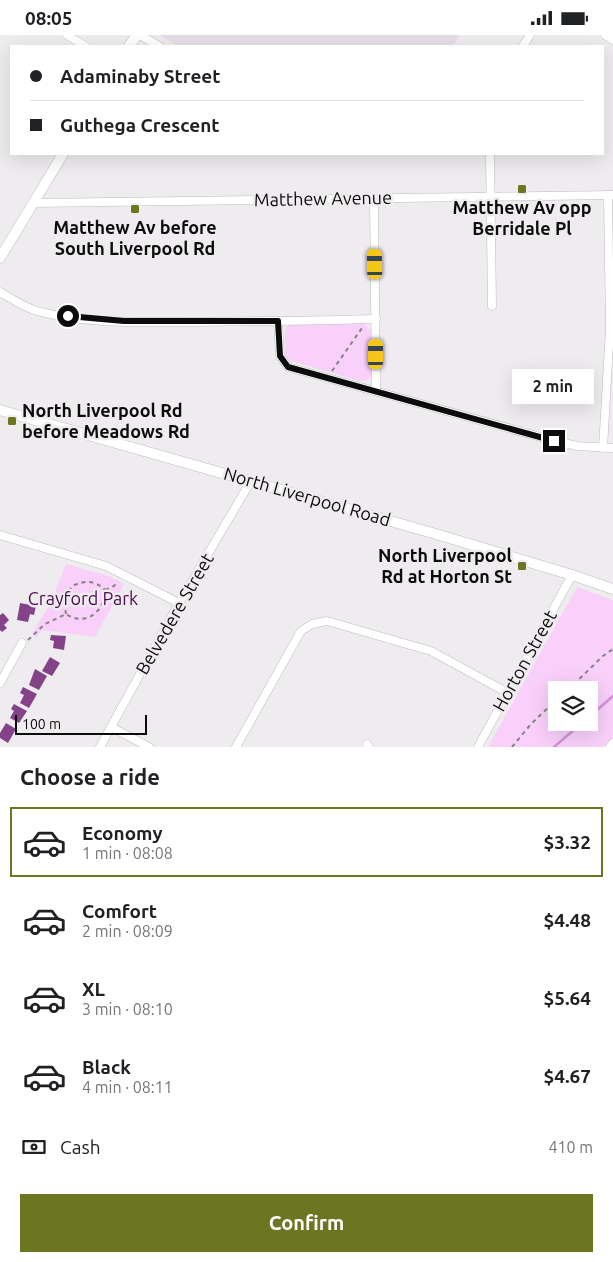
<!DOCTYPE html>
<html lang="en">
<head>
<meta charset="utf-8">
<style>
	:root { --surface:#fff; --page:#f2f2f2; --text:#202124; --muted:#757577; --line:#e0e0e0; --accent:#6c751f }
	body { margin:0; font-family:Ubuntu,sans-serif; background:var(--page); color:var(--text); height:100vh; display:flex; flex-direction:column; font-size:19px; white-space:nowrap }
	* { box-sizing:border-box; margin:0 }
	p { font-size:16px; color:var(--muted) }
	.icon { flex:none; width:28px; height:28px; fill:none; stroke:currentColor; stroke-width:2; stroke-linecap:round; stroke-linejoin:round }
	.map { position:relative; height:712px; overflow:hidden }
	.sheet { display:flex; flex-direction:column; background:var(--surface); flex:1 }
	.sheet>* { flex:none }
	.banner { position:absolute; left:10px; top:10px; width:594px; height:110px; border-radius:0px; box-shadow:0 5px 20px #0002; display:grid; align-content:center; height:110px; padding:0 20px; background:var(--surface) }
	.controls { position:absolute; left:548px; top:646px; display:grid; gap:10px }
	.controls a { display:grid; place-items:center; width:50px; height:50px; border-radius:0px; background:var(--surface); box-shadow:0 5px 20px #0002; font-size:25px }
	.scale { position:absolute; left:15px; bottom:12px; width:132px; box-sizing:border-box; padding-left:5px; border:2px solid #0d0c0d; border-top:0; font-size:14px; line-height:18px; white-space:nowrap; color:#0d0c0d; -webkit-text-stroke:4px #efecef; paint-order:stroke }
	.end { position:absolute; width:22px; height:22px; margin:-11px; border:6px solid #0d0c0d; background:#fff; box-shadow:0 0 0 2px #fff }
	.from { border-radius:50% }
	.bubble { position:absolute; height:35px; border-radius:0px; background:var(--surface); box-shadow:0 5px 20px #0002; font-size:16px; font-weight:700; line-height:35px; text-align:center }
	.car { position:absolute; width:15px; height:30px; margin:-15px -8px; border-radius:6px; box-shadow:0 0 4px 1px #0007; background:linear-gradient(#f5c518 24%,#345 0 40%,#f5c518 0 76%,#345 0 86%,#f5c518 0) }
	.banner b { display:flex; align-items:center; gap:18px; height:48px; font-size:19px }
	.banner b+b { border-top:1px solid var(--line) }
	.banner i { width:12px; height:12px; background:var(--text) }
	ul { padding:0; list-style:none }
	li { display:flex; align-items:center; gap:15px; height:70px; margin:0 10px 8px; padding:0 10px; border:2px solid transparent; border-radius:0px }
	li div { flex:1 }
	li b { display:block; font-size:19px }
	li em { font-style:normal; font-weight:700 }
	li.current { border-color:var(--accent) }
	li>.icon { width:45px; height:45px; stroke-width:1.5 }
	h2 { padding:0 20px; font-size:22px; line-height:60px }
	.pay { display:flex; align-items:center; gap:12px; height:55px; padding:0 20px; font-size:19px }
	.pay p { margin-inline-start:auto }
	.button { display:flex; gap:10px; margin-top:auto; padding:10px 20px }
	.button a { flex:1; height:58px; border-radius:0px; background:var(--accent); color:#fff; font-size:20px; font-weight:700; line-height:58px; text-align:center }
	.status { display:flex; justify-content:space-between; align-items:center; height:35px; padding:0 25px; background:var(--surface); direction:ltr }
	.status svg { height:14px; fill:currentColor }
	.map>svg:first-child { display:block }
	.built { fill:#e6dde6 }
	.green { fill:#f8d0fa; fill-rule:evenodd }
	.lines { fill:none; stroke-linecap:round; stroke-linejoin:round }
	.stream { stroke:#d690da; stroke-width:2.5 }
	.building { fill:#844288 }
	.minor-casing { stroke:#bebbbe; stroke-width:9 }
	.secondary-casing { stroke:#bebbbe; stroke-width:11 }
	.path { stroke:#858385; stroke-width:2; stroke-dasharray:4 4; stroke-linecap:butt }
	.minor { stroke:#fff; stroke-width:8 }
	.secondary { stroke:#fff; stroke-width:10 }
	.route { stroke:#0d0c0d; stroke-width:6 }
	.poi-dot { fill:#6c751f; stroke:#efecef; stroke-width:2 }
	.labels { text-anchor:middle; stroke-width:5; stroke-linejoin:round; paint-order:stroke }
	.street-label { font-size:18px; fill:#0d0c0d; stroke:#efecef }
	.poi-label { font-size:18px; font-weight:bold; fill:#0d0c0d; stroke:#efecef }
	.park-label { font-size:18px; fill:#4c0a50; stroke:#efecef }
</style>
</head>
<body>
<div class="status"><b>08:05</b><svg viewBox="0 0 49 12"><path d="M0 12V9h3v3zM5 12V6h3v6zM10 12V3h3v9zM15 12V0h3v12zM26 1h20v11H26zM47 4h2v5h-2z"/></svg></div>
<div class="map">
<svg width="613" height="712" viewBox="0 0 613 712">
	<rect width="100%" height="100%" fill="#efecef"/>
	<polygon class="built" points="159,0 460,0 452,11 179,11"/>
	<g class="green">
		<path d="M363 288C378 295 372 325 372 339L368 345 360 346 291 326 285 320V295L286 292 292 289Z"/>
		<polygon points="66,529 109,541 124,549 95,602 42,595 36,603 32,599 50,569"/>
		<path d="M577 552 613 565V702L603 712H488ZM556 655H589V688H556Z"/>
	</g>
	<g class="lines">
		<g class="stream">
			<polyline points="589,682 613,661"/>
			<polyline points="554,712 582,688"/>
		</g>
	</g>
	<g class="building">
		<polygon points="20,568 36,571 34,580 30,579 28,587 17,585"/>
		<polygon points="3,578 9,585 4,590 7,593 2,597 0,595 0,580"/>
		<polygon points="51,600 66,601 64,615 53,613 54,606 50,605"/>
		<polygon points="50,622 60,628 52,641 42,636"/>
		<polygon points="35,634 47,641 39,655 29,650"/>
		<polygon points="23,652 37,659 29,673 20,668 24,660 20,658"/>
		<polygon points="14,669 27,676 19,688 10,683 14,676 11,674"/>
		<polygon points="6,688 16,694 8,708 0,703 0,698"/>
	</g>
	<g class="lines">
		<defs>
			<g id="minor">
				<polyline points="67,0 85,11"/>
				<polyline points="140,0 159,11"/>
				<polyline points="605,0 613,5"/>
				<polyline points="523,11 530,0"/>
				<polyline points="490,119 492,271"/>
				<polyline points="374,164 376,354"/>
				<polyline points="34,168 613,160"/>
				<path d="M0 257C12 264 24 272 37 276 84 289 137 287 185 287 249 286 312 286 376 284"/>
				<polyline points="278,286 280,321 288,332 555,406 577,411 613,413"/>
				<polyline points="603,413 610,293 608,160"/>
				<polyline points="0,500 106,531 179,568"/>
				<polyline points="0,648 22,608"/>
				<polyline points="111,692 149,712"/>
				<polyline points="367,709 369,712"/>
				<polyline points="100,712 179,568 251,446"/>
				<polyline points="236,712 301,596 312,589 327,586 431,616 508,658"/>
				<polyline points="478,712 572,540"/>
				<polyline points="610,712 613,708"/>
			</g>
			<g id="secondary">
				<polyline points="129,11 137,0"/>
				<polyline points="0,223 63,119"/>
				<polyline points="0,375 436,499 572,540 613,554"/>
			</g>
		</defs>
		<use href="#minor" class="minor-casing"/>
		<use href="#secondary" class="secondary-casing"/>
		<g class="path">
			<polyline points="332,336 362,293"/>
			<path d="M66 579 64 567 72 551C85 545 95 545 105 555"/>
			<path d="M28 605 45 589 66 579C85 592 105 577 105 555L114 551 118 546"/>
			<polyline points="568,655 603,621 613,614"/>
			<polyline points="512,712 531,689 556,665"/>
		</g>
		<use href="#minor" class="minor"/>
		<use href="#secondary" class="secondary"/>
	</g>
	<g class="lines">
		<polyline class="route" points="68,281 124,286 278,286 280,321 288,332 554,406"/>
	</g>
	<g class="poi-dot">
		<rect x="517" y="149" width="10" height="10" rx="2.5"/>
		<rect x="130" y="169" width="10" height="10" rx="2.5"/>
		<rect x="7" y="381" width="10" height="10" rx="2.5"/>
		<rect x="517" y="526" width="10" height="10" rx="2.5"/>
	</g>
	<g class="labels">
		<g class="street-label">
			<text transform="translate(323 164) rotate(-1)" y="6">Matthew Avenue</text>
			<text transform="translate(307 462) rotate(16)" y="6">North Liverpool Road</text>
			<text transform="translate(175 579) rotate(-60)" y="6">Belvedere Street</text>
			<text transform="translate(525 626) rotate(-61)" y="6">Horton Street</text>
		</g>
		<g class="poi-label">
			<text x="522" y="179">Matthew Av opp<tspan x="522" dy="21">Berridale Pl</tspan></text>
			<text x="135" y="199">Matthew Av before<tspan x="135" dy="21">South Liverpool Rd</tspan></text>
			<text x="22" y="382" text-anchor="start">North Liverpool Rd<tspan x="22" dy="21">before Meadows Rd</tspan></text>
			<text x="512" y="527" text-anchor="end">North Liverpool<tspan x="512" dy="21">Rd at Horton St</tspan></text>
		</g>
		<g class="park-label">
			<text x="83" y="570">Crayford Park</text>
		</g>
	</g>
</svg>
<div class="controls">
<a><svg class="icon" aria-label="layers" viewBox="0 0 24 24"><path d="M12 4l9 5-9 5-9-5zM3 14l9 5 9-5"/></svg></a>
</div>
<div class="scale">100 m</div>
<i class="end from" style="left:68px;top:281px"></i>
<i class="end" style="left:554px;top:406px"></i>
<div class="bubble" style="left:512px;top:334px;width:82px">2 min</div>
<i class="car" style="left:375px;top:229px;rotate:359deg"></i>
<i class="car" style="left:376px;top:319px;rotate:0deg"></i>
<div class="banner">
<b><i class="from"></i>Adaminaby Street</b>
<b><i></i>Guthega Crescent</b>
</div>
</div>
<section class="sheet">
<h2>Choose a ride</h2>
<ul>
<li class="current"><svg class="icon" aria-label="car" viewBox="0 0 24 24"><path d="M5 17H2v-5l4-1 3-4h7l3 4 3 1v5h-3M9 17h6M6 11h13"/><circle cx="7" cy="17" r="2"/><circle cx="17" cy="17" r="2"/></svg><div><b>Economy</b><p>1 min · 08:08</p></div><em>$3.32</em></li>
<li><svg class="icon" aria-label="car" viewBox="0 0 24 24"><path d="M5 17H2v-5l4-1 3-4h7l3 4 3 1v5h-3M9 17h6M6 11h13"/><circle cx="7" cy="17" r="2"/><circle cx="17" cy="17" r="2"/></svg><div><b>Comfort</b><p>2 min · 08:09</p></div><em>$4.48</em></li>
<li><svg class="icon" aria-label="car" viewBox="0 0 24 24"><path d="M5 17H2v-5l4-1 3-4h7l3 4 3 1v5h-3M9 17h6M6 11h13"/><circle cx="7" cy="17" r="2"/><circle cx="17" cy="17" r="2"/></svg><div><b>XL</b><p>3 min · 08:10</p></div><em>$5.64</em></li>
<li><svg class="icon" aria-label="car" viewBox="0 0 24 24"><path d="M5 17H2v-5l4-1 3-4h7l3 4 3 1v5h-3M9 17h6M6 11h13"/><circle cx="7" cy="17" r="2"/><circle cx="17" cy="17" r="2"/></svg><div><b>Black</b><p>4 min · 08:11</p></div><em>$4.67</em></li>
</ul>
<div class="pay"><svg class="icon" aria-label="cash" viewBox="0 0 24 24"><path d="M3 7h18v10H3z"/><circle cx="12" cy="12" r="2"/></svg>Cash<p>410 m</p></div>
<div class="button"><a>Confirm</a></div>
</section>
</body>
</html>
